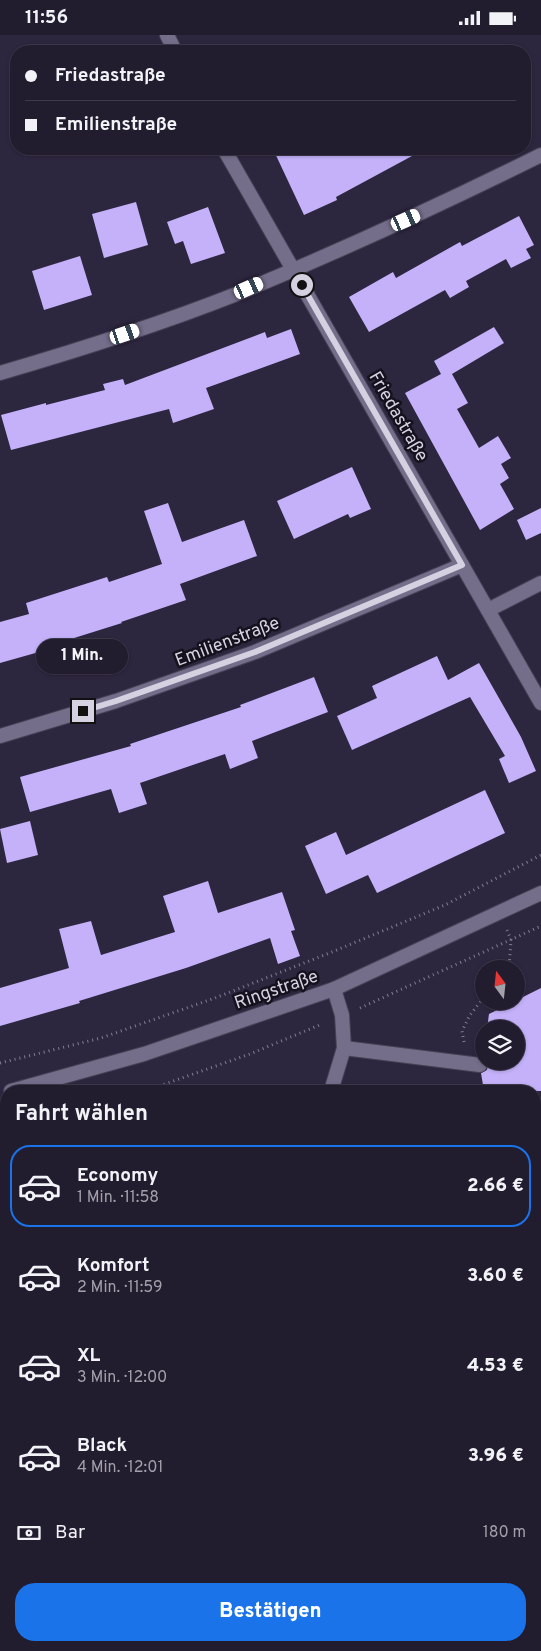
<!DOCTYPE html>
<html lang="de">
<head>
<meta charset="utf-8">
<style>
	:root { --surface:#221c2f; --page:#2e293b; --text:#f1f3f6; --muted:#a2a1aa; --line:#3f3a4b; --accent:#1a73e8 }
	body { margin:0; font-family:Overpass,sans-serif; background:var(--page); color:var(--text); height:100vh; display:flex; flex-direction:column; font-size:19px; white-space:nowrap }
	* { box-sizing:border-box; margin:0 }
	p { font-size:16px; color:var(--muted) }
	.icon { flex:none; width:28px; height:28px; fill:none; stroke:currentColor; stroke-width:2; stroke-linecap:round; stroke-linejoin:round }
	.map { position:relative; flex:1; overflow:hidden }
	.panel { position:absolute; left:0px; top:1050px; width:541px; height:566px; display:flex; flex-direction:column; background:var(--surface); border-radius:20px 20px 0 0; box-shadow:0 1px 4px #0004,0 0 0 1px var(--line) }
	.panel>* { flex:none }
	.hud { position:absolute; left:10px; top:10px; width:521px; height:110px; border-radius:20px; box-shadow:0 1px 4px #0004,0 0 0 1px var(--line); display:grid; align-content:center; height:110px; padding:0 15px; background:var(--surface) }
	.needle { width:32px; rotate:345deg }
	.buttons { position:absolute; left:475px; top:925px; display:grid; gap:10px }
	.buttons a { display:grid; place-items:center; width:50px; height:50px; border-radius:50%; background:var(--surface); box-shadow:0 1px 4px #0004,0 0 0 1px var(--line); font-size:25px }
	.end { position:absolute; width:22px; height:22px; margin:-11px; border:6px solid #d5d1e1; background:#111; box-shadow:0 0 0 2px #111 }
	.from { border-radius:50% }
	.bubble { position:absolute; height:35px; border-radius:18px; background:var(--surface); box-shadow:0 1px 4px #0004,0 0 0 1px var(--line); font-size:16px; font-weight:800; line-height:35px; text-align:center }
	.car { position:absolute; width:15px; height:30px; margin:-15px -8px; border-radius:6px; box-shadow:0 0 4px 1px #0007; background:linear-gradient(#fff 24%,#345 0 40%,#fff 0 76%,#345 0 86%,#fff 0) }
	.hud b { display:flex; align-items:center; gap:18px; height:48px; font-size:19px }
	.hud b+b { border-top:1px solid var(--line) }
	.hud i { width:12px; height:12px; background:var(--text) }
	ul { padding:0; list-style:none }
	li { display:flex; align-items:center; gap:15px; height:82px; margin:0 10px 8px; padding:0 5px; border:2px solid transparent; border-radius:20px }
	li div { flex:1 }
	li b { display:block; font-size:19px }
	li em { font-style:normal; font-weight:800 }
	li.on { border-color:var(--accent) }
	li>.icon { width:45px; height:45px; stroke-width:1.5 }
	h2 { padding:0 15px; font-size:22px; line-height:60px }
	.pay { display:flex; align-items:center; gap:12px; height:55px; padding:0 15px; font-size:19px }
	.pay p { margin-inline-start:auto }
	.action { display:flex; gap:10px; margin-top:auto; padding:10px 15px }
	.action a { flex:1; height:58px; border-radius:20px; background:var(--accent); color:#fff; font-size:20px; font-weight:800; line-height:58px; text-align:center }
	.status { display:flex; justify-content:space-between; align-items:center; height:35px; padding:0 25px; background:var(--surface); direction:ltr }
	.status svg { height:14px; fill:currentColor }
	.map>svg:first-child { display:block }
	.built { fill:#372e4d }
	.forest { fill:#8e551e }
	.building { fill:#c4b1f9 }
	.lines { fill:none; stroke-linecap:round; stroke-linejoin:round }
	.service-casing { stroke:#484156; stroke-width:16 }
	.minor-casing { stroke:#484156; stroke-width:16 }
	.tertiary-casing { stroke:#484156; stroke-width:16 }
	.path { stroke:#837d92; stroke-width:3; stroke-dasharray:1 4; stroke-linecap:butt }
	.service { stroke:#756e8b; stroke-width:14 }
	.minor { stroke:#756e8b; stroke-width:14 }
	.tertiary { stroke:#756e8b; stroke-width:14 }
	.route { stroke:#d5d1e1; stroke-width:6 }
	.labels { text-anchor:middle; stroke-width:5; stroke-linejoin:round; paint-order:stroke }
	.street-label { font-size:18px; fill:#d5d1e1; stroke:#15121d }
</style>
</head>
<body>
<div class="status"><b>11:56</b><svg viewBox="0 0 49 12"><path d="M0 12V9h3v3zM5 12V6h3v6zM10 12V3h3v9zM15 12V0h3v12zM26 1h20v11H26zM47 4h2v5h-2z"/></svg></div>
<div class="map">
<svg width="541" height="1616" viewBox="0 0 541 1616">
	<rect width="100%" height="100%" fill="#2d263f"/>
	<g class="built">
		<polygon points="6,1108 6,1610 156,1610 154,1616 0,1616 0,1109"/>
		<polygon points="541,1600 541,1616 517,1616 526,1610 535,1610 535,1604"/>
	</g>
	<g class="forest">
		<polygon points="541,1382 541,1600 535,1604 535,1394"/>
		<polygon points="208,1610 526,1610 517,1616 206,1616"/>
	</g>
	<g class="building">
		<polygon points="273,114 425,114 336,162 337,165 304,180"/>
		<polygon points="136,167 148,210 104,223 92,179"/>
		<polygon points="208,172 225,218 191,229 183,206 175,209 167,187"/>
		<polygon points="519,181 534,210 526,214 531,223 511,233 506,224 466,246 469,252 450,263 445,255 369,297 349,262 393,237 396,243 460,207 462,211"/>
		<polygon points="80,221 92,260 44,275 32,236"/>
		<polygon points="494,292 504,308 452,339 468,368 457,374 479,413 498,401 511,423 501,429 509,443 500,449 514,474 480,495 405,358 441,339 434,326"/>
		<polygon points="291,294 300,319 206,353 214,374 173,388 169,374 11,415 1,380 46,368 46,370 105,355 103,349 123,344 125,350 265,297 267,303"/>
		<polygon points="352,432 371,474 350,483 348,479 294,504 277,466"/>
		<polygon points="168,468 182,507 244,485 257,521 180,549 186,565 121,587 122,588 39,614 39,617 0,628 0,587 29,579 26,568 107,542 109,547 162,529 144,476"/>
		<polygon points="541,473 541,498 526,505 517,485"/>
		<polygon points="437,621 448,645 479,628 521,702 536,736 509,748 499,724 505,721 470,662 352,715 337,681 377,663 372,651"/>
		<polygon points="314,642 328,677 252,706 258,723 230,734 225,719 140,748 147,769 119,778 111,754 30,777 20,742 131,711 130,709 241,672 240,670"/>
		<polygon points="485,755 505,798 377,858 368,840 326,859 305,811 336,797 346,820"/>
		<polygon points="30,786 38,820 7,828 0,794"/>
		<polygon points="208,846 218,878 282,857 295,895 291,896 300,921 278,929 270,903 186,933 79,966 80,968 0,991 0,953 69,933 59,894 91,886 101,920 175,897 163,861"/>
		<polygon points="541,953 541,1056 484,1056 481,1038 487,1035 488,1026 516,1026 516,994 487,994 489,979"/>
	</g>
	<g class="lines">
		<defs>
			<polyline id="service" points="344,1013 480,1030"/>
			<g id="minor">
				<polyline points="167,0 175,16"/>
				<polyline points="224,114 541,668"/>
				<path d="M0 338C79 315 158 290 234 260 338 217 440 170 541 120"/>
				<polyline points="488,575 541,548"/>
				<polyline points="0,701 116,666 255,617 462,530"/>
				<polyline points="331,1056 344,1013 342,980 334,954"/>
			</g>
			<polyline id="tertiary" points="11,1056 144,1019 334,954 541,858"/>
		</defs>
		<use href="#service" class="service-casing"/>
		<use href="#minor" class="minor-casing"/>
		<use href="#tertiary" class="tertiary-casing"/>
		<g class="path">
			<polyline points="507,895 511,905 509,934"/>
			<polyline points="360,973 541,891"/>
			<polyline points="464,1007 462,996 470,980 484,962"/>
			<polyline points="0,1028 101,1003 215,963 332,917 445,870 541,820"/>
			<polyline points="145,1056 250,1019 322,989"/>
			<polyline points="0,1094 6,1093"/>
			<polyline points="535,1502 541,1496"/>
			<polyline points="535,1603 541,1613"/>
			<polyline points="160,1616 162,1610"/>
		</g>
		<use href="#service" class="service"/>
		<use href="#minor" class="minor"/>
		<use href="#tertiary" class="tertiary"/>
	</g>
	<g class="lines">
		<polyline class="route" points="83,676 116,666 255,617 462,530 302,250"/>
	</g>
	<g class="labels">
		<g class="street-label">
			<text transform="translate(399 381) rotate(60)" y="6">Friedastraße</text>
			<text transform="translate(227 606) rotate(-21)" y="6">Emilienstraße</text>
			<text transform="translate(276 954) rotate(-19)" y="6">Ringstraße</text>
		</g>
	</g>
</svg>
<div class="buttons">
<a><svg class="needle" viewBox="-14 -14 28 28"><path d="M0-13l5 13h-10z" fill="#e53935"/><path d="M0 13l5-13h-10z" fill="#a2a1aa"/></svg></a>
<a><svg class="icon" aria-label="layers" viewBox="0 0 24 24"><path d="M12 4l9 5-9 5-9-5zM3 14l9 5 9-5"/></svg></a>
</div>
<i class="end from" style="left:302px;top:250px"></i>
<i class="end" style="left:83px;top:676px"></i>
<div class="bubble" style="left:36px;top:604px;width:92px">1 Min.</div>
<i class="car" style="left:406px;top:185px;rotate:66deg"></i>
<i class="car" style="left:249px;top:253px;rotate:66deg"></i>
<i class="car" style="left:125px;top:299px;rotate:71deg"></i>
<div class="hud">
<b><i class="from"></i>Friedastraße</b>
<b><i></i>Emilienstraße</b>
</div>
<section class="panel">
<h2>Fahrt wählen</h2>
<ul>
<li class="on"><svg class="icon" aria-label="car" viewBox="0 0 24 24"><path d="M5 17H2v-5l4-1 3-4h7l3 4 3 1v5h-3M9 17h6M6 11h13"/><circle cx="7" cy="17" r="2"/><circle cx="17" cy="17" r="2"/></svg><div><b>Economy</b><p>1 Min. · 11:58</p></div><em>2.66 €</em></li>
<li><svg class="icon" aria-label="car" viewBox="0 0 24 24"><path d="M5 17H2v-5l4-1 3-4h7l3 4 3 1v5h-3M9 17h6M6 11h13"/><circle cx="7" cy="17" r="2"/><circle cx="17" cy="17" r="2"/></svg><div><b>Komfort</b><p>2 Min. · 11:59</p></div><em>3.60 €</em></li>
<li><svg class="icon" aria-label="car" viewBox="0 0 24 24"><path d="M5 17H2v-5l4-1 3-4h7l3 4 3 1v5h-3M9 17h6M6 11h13"/><circle cx="7" cy="17" r="2"/><circle cx="17" cy="17" r="2"/></svg><div><b>XL</b><p>3 Min. · 12:00</p></div><em>4.53 €</em></li>
<li><svg class="icon" aria-label="car" viewBox="0 0 24 24"><path d="M5 17H2v-5l4-1 3-4h7l3 4 3 1v5h-3M9 17h6M6 11h13"/><circle cx="7" cy="17" r="2"/><circle cx="17" cy="17" r="2"/></svg><div><b>Black</b><p>4 Min. · 12:01</p></div><em>3.96 €</em></li>
</ul>
<div class="pay"><svg class="icon" aria-label="cash" viewBox="0 0 24 24"><path d="M3 7h18v10H3z"/><circle cx="12" cy="12" r="2"/></svg>Bar<p>180 m</p></div>
<div class="action"><a>Bestätigen</a></div>
</section>
</div>
</body>
</html>
